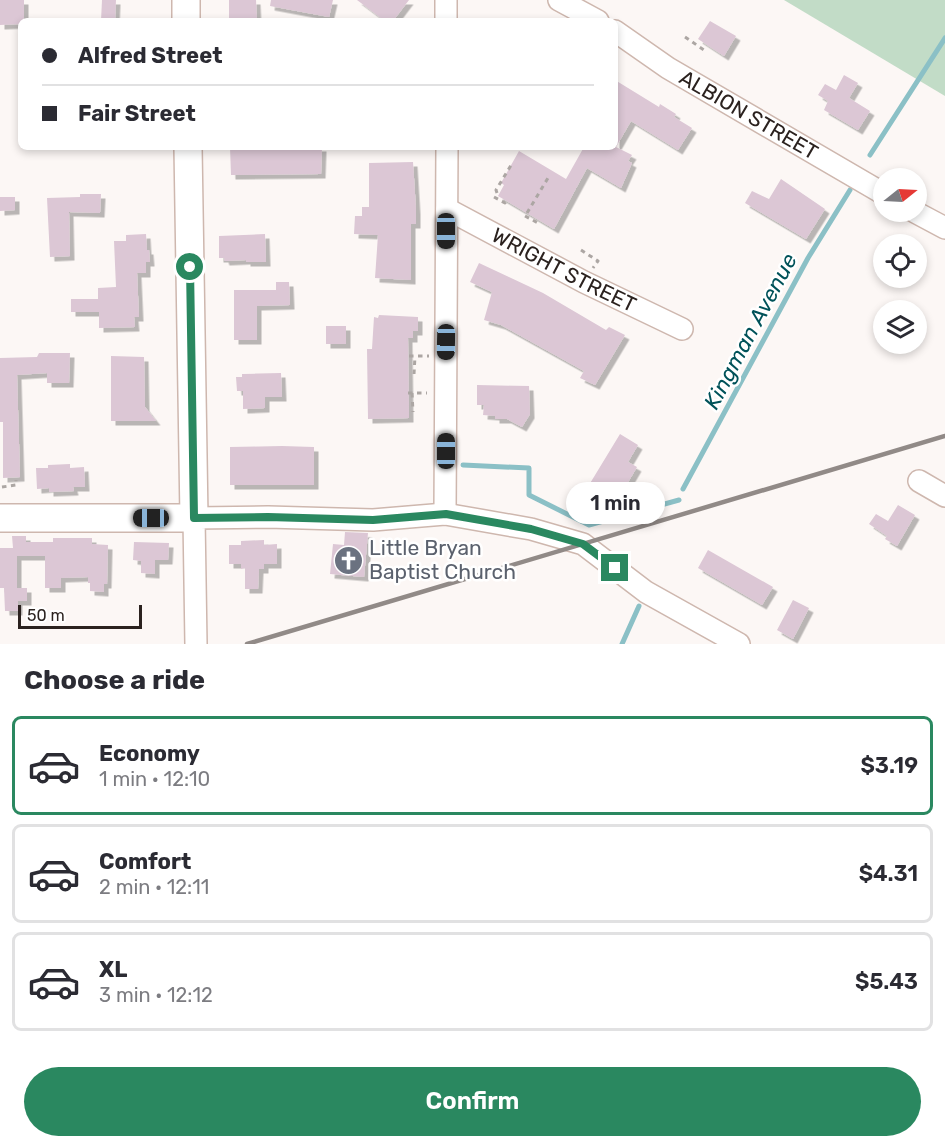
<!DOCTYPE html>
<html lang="en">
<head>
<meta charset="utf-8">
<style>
	:root { --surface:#fff; --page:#f2f2f3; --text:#2b2b33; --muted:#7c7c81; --line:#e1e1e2; --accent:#2a8860 }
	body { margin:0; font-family:Rubik,sans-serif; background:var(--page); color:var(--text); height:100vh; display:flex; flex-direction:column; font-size:22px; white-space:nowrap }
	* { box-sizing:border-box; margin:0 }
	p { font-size:20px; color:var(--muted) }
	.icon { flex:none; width:33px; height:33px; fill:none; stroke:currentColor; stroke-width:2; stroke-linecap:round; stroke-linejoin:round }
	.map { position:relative; height:644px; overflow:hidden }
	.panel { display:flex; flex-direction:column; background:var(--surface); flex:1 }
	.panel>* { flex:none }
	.guide { position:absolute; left:18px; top:18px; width:600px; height:132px; border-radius:9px; box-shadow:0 3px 9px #0003; display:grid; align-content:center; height:132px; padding:0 24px; background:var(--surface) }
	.needle { width:39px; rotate:72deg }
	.tools { position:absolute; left:873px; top:168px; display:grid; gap:12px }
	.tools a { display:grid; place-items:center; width:54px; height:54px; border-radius:50%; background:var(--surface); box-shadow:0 3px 9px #0003; font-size:30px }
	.scale { position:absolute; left:18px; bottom:15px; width:124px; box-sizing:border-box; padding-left:6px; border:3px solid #2b221f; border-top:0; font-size:16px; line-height:21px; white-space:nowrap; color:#2b221f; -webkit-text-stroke:4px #fff; paint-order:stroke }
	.end { position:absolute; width:27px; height:27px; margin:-14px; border:8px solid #2a8860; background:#fff; box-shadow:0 0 0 3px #fff }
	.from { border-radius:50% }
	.bubble { position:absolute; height:42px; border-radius:21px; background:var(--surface); box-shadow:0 3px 9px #0003; font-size:20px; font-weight:600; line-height:42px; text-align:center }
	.car { position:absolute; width:18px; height:36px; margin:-18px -9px; border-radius:8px; box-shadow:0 0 4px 2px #0007; background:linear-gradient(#222 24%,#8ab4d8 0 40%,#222 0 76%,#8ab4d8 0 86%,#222 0) }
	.guide b { display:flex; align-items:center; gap:21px; height:57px; font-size:22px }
	.guide b+b { border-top:2px solid var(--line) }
	.guide i { width:15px; height:15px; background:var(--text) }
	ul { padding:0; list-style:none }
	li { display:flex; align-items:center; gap:18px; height:99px; margin:0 12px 9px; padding:0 12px; border:3px solid var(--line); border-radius:9px }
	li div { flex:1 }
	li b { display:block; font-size:22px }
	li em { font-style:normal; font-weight:600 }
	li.on { border-color:var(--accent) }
	li>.icon { width:54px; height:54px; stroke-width:1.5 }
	h2 { padding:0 24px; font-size:27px; line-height:72px }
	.action { display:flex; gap:12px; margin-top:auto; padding:12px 24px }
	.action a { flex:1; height:69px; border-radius:36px; background:var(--accent); color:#fff; font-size:24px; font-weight:600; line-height:69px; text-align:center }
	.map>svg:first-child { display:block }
	.green { fill:#c2dcc7 }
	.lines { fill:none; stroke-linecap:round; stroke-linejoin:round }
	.stream { stroke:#8bc0c6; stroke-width:5 }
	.building { fill:#dcc7d5; filter:url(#shadow) }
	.minor-casing { stroke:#ceb7ae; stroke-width:24 }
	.major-casing { stroke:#ceb7ae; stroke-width:30 }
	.path { stroke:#aca6a3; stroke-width:3; stroke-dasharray:4.5 4.5; stroke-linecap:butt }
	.minor { stroke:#fff; stroke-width:21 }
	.major { stroke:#fff; stroke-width:27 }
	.rail { stroke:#918a87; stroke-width:4.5 }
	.route { stroke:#2a8860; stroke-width:8 }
	.labels { text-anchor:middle; stroke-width:5; stroke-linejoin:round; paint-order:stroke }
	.street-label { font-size:21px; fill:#2b221f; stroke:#fff }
	.worship-label { font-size:21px; fill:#5b616d; stroke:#fff; text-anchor:start }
	.water-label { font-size:22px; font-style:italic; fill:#005259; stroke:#fff }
</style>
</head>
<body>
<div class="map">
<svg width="945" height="644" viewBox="0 0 945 644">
	<defs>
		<filter id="shadow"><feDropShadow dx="4.5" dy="4.5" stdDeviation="0" flood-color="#0004"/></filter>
	</defs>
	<rect width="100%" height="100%" fill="#fcf7f5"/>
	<polygon class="green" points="784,0 945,0 945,96"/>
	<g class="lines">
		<g class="stream">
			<polyline points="870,155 945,38"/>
			<polyline points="463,465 529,468 529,495 589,525 679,500"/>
			<polyline points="683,489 808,258 850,190"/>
			<polyline points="622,644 639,606"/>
		</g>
	</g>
	<g class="building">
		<polygon points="0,0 24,0 24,21 21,21 21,24 0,25"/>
		<polygon points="102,0 116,0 115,21 101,21"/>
		<polygon points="229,0 256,0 257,21 229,21"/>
		<polygon points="271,0 333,0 329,17 270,6"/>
		<polygon points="357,0 409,0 393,21 385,21"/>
		<polygon points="710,21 736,36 724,56 698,39"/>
		<polygon points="844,75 858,83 849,98 870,111 858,130 824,110 828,101 818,95 825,84 836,90"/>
		<polygon points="615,80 659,107 660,104 676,114 674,117 692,128 678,150 631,121 616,147 632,155 628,161 632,163 621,188 587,168 554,229 498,196 504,185 501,183 519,151 566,179 584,147 615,147"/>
		<polygon points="230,147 322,147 321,174 231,175"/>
		<polygon points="413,162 416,210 416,224 411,224 411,280 375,278 378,235 354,234 355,216 362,216 362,207 369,207 369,163"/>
		<polygon points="781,179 825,209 806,239 745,203 752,191 769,199"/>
		<polygon points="80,194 101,194 100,213 69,212 70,256 50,257 47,198 80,197"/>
		<polygon points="0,197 15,197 15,210 0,211"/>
		<polygon points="146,234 147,250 149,250 150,262 146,262 146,273 137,273 139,317 134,317 135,327 99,328 99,312 71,312 71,299 98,299 98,288 116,287 114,241 126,241 126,235"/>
		<polygon points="265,234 266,262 246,262 246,260 225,261 224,258 219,258 219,236"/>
		<polygon points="479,263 543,293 606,330 609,327 625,335 595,385 580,378 584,371 501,325 484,320 492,292 470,282"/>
		<polygon points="276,282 289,282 290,305 257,306 257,340 234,340 234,290 276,290"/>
		<polygon points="379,315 418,317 418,331 413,331 413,338 408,338 409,418 368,419 367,349 372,349 374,317 378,318"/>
		<rect x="326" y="326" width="20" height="18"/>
		<polygon points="39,353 70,353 69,383 47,383 47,373 17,375 20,477 3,478 3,422 0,422 0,358 37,357"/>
		<polygon points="111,356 144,357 145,407 156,421 111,421"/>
		<polygon points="281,373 282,397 265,397 265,408 243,409 243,391 237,391 236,377 242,377 242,374"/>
		<polygon points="477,385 529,386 530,414 522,427 507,419 495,419 495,416 483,415 484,405 477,405"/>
		<polygon points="620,434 638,445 628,462 637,467 617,501 589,485"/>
		<polygon points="282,446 314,447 314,485 230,485 230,447"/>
		<polygon points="70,464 70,468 84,467 85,487 73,487 74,491 49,492 49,488 37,489 36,468 48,468 48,465"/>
		<polygon points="898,505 915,515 897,546 885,539 887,536 869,524 876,514 888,521"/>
		<polygon points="345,532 368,533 364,577 330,574 333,544 344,545"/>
		<polygon points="12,536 26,536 26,542 53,542 53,538 92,538 92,544 108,545 107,584 104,584 104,592 90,591 90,583 88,583 88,577 61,578 61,588 45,588 45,556 17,556 17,588 27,588 27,601 18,601 18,611 5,611 4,588 0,588 0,548 13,548"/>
		<polygon points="264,540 264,545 277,544 277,564 264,564 264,569 259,569 258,589 245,589 245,568 241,569 241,564 229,564 229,545 241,545 241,541"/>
		<polygon points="134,542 169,543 168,560 155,560 155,574 141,573 141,561 133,560"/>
		<polygon points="708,550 773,587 762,605 698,568"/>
		<polygon points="793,600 809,608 793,639 777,630"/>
	</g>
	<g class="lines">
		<defs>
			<g id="minor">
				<polyline points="446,0 446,21"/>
				<polyline points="559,0 598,21"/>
				<path id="s1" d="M615 31 668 68 884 194"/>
				<path id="s2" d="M447 209 584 282 682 329"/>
				<polyline points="915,212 945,228"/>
				<polyline points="919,481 945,496"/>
				<polyline points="445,514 447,147"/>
				<polyline points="196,644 194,518 268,517 373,520 445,514 531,529 583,544 646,592 739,644"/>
			</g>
			<g id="major">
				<polyline points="186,0 186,21"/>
				<polyline points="0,518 194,518 188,147"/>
			</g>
		</defs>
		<use href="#minor" class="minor-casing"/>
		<use href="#major" class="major-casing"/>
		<g class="path">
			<polyline points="685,37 704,50 705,48"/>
			<polyline points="497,193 496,190 513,162"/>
			<polyline points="494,197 505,203 507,200"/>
			<polyline points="527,213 548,178"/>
			<polyline points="525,216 538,223 540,221"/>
			<polyline points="581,250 598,261 593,268"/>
			<polyline points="409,356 429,356"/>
			<polyline points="414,374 415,356"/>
			<polyline points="408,393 427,393"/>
			<polyline points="412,393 413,412"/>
			<polyline points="2,487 16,485 16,480"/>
		</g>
		<use href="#minor" class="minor"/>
		<use href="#major" class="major"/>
		<polyline class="rail" points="247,644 945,436"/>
	</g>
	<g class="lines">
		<polyline class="route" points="190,267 194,518 268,517 373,520 446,514 531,529 583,544 615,568"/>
	</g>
	<defs>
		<symbol id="church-disc" viewBox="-11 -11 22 22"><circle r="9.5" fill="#6b7280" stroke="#fff"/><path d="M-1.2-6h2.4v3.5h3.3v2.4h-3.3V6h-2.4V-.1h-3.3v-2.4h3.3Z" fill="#fff"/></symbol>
	</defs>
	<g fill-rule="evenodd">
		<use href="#church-disc" x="332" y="544" width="33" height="33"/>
	</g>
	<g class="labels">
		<g class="street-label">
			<text dy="7" stroke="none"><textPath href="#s1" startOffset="158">ALBION STREET</textPath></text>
			<text dy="7" stroke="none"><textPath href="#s2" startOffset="132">WRIGHT STREET</textPath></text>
		</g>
		<g class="worship-label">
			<text x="369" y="555">Little Bryan<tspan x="369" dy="24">Baptist Church</tspan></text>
		</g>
		<g class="water-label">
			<text transform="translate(750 331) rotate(-62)" y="8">Kingman Avenue</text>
		</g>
	</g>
</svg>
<div class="tools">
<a><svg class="needle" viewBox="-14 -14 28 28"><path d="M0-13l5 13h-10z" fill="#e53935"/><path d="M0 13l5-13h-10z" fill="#7c7c81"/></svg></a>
<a><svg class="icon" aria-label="locate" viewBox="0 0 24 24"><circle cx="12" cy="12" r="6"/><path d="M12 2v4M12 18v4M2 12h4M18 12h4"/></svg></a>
<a><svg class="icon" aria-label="layers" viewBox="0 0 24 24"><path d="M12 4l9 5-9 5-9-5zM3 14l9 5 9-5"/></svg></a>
</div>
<div class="scale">50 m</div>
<i class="end from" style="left:190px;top:267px"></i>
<i class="end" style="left:615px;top:568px"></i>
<div class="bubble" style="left:566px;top:482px;width:99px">1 min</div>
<i class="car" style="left:446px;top:231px;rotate:180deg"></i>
<i class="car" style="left:446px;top:342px;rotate:181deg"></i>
<i class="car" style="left:446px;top:451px;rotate:0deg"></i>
<i class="car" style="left:151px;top:518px;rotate:270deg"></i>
<div class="guide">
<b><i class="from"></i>Alfred Street</b>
<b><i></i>Fair Street</b>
</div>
</div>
<section class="panel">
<h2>Choose a ride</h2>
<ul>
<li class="on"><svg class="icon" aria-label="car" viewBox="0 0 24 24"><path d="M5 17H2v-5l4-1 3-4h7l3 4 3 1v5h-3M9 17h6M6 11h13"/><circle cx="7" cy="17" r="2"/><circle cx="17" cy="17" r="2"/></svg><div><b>Economy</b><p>1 min · 12:10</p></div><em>$3.19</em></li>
<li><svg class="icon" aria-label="car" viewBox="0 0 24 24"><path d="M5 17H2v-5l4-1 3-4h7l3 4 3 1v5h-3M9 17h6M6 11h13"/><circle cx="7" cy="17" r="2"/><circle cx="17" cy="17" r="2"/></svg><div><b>Comfort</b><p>2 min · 12:11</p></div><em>$4.31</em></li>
<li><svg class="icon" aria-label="car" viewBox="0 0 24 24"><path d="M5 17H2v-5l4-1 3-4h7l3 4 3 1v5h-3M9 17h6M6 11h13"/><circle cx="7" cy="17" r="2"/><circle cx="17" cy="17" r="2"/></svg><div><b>XL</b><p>3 min · 12:12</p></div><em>$5.43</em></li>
</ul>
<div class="action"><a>Confirm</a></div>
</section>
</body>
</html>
